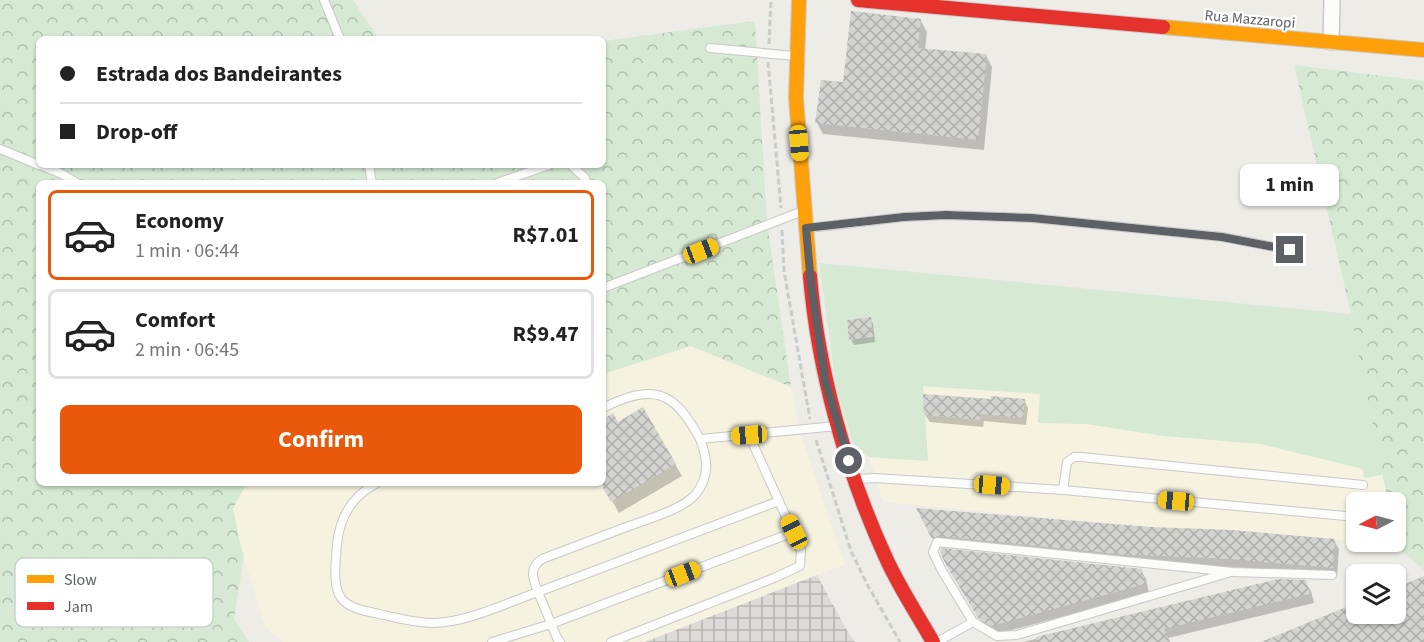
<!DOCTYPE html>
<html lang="en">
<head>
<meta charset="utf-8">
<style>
	:root { --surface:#fff; --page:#f2f2f2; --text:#222; --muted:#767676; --line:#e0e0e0; --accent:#ea580c }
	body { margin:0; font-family:"Source Sans 3",sans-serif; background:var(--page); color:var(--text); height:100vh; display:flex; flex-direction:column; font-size:22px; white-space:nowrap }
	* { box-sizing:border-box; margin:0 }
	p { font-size:20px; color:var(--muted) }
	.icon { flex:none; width:33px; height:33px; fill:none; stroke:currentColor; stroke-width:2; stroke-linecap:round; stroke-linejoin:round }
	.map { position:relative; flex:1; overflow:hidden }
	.drawer { position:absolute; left:36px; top:180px; width:570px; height:306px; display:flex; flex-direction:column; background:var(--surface); border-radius:9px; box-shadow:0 2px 4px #0004 }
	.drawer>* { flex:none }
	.top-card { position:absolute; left:36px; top:36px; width:570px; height:132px; border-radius:9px; box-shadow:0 2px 4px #0004; display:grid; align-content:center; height:132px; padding:0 24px; background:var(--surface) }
	.needle { width:39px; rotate:264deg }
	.buttons { position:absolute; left:1346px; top:492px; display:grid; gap:12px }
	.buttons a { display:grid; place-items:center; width:60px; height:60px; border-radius:9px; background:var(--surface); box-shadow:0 2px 4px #0004; font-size:30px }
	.end { position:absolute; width:27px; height:27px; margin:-14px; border:8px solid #5d6065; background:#fff; box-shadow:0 0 0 3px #fff }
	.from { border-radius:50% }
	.bubble { position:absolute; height:42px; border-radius:9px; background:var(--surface); box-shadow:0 2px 4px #0004; font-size:20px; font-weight:700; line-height:42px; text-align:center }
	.car { position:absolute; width:18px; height:36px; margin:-18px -9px; border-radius:8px; box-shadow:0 0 4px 2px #0007; background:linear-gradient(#f5c518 24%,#345 0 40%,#f5c518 0 76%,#345 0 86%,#f5c518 0) }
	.top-card b { display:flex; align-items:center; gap:21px; height:57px; font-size:22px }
	.top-card b+b { border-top:2px solid var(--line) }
	.top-card i { width:15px; height:15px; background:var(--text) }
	ul { padding:10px 0 0; list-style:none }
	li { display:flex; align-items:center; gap:18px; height:90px; margin:0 12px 9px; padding:0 12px; border:3px solid var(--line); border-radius:9px }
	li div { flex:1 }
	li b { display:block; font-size:22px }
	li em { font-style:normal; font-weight:700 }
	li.current { border-color:var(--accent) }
	li>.icon { width:54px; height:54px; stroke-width:1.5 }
	.primary-button { display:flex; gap:12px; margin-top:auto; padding:12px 24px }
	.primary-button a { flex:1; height:69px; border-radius:9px; background:var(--accent); color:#fff; font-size:24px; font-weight:700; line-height:69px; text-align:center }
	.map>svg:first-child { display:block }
	.commercial { fill:#f6f2e0 }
	.industrial { fill:url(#industrial-grid) }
	.green { fill:#d5e9d3 }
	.forest { fill:url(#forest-crowns) }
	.shadow { fill:#0003 }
	.building { fill:url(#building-cross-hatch) }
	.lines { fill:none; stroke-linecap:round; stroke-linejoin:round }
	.lane-casing { stroke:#c8c8c8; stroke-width:10 }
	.street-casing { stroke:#c8c8c8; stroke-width:18 }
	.slow-casing { stroke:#c9c9c9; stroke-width:16 }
	.jam-casing { stroke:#c9c9c9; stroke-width:16 }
	.path { stroke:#c9cdca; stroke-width:3; stroke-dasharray:6 3; stroke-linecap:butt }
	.lane { stroke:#fcfcfb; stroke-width:8 }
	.street { stroke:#fcfcfb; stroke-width:15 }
	.slow { stroke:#ff9f0a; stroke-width:14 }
	.jam { stroke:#e5322d; stroke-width:14 }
	.route { stroke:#5d6065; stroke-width:8 }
	.labels { text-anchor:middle; stroke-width:4.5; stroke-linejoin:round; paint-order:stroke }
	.street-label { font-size:15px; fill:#5d6065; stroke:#fff }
	.key { fill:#fff; stroke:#cecfd1; stroke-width:1.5 }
	.key-label { font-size:16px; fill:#5d6065 }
</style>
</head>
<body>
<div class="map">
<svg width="1424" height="642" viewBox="0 0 1424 642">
	<defs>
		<pattern id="industrial-grid" width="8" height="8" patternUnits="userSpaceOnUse" patternTransform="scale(1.5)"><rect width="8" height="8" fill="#dddbd7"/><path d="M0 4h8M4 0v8" fill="none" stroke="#b6b5b2"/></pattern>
		<pattern id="forest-crowns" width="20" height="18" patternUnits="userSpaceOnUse" patternTransform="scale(1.5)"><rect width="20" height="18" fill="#d5e9d3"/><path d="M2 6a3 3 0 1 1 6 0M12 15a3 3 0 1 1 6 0" fill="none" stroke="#b0c0af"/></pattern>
		<pattern id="building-cross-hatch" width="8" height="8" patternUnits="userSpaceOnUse" patternTransform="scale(1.5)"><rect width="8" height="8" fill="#d3d3d0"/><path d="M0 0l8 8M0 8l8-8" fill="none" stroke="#aeafac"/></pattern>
	</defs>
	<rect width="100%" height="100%" fill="#edece7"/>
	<g class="commercial">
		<polygon points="691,346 791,387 800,431 845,565 817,575 645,642 284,642 265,627 240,544 233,508 247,483 603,483 603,374"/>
		<polygon points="923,386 1040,394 1038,423 1086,424 1164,436 1261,444 1363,469 1364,478 1383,475 1388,502 1356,502 1356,541 1232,530 1150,527 883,502 869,457 928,461"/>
	</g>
	<polygon class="industrial" points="817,575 846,629 855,642 645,642"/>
	<polygon class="green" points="819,263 1351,314 1383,475 1364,478 1363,469 1261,444 1164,436 1086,424 1038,423 1040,394 923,386 928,461 869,457 854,446 837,391"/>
	<g class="forest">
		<polygon points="0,0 353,0 379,39 39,39 39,165 603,165 603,41 755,21 767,223 791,387 691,346 603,374 603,183 39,183 39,483 247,483 233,508 240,544 244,555 234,619 249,642 0,642"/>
		<polygon points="1294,65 1424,81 1424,570 1395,545 1395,502 1388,502 1351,314"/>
	</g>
	<g class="shadow">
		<polygon points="921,21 927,32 925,50 986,56 992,67 984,150 823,134 817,123 844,84"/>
		<polygon points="870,319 873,324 875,342 854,345 851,339"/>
		<polygon points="1024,400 1028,408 1026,425 984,421 983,427 930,422 925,415"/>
		<polygon points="643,409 682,476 619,513 602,483 603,421 617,424"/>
		<polygon points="919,510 1334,541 1339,549 1337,576 1235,567 1142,563 943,544 938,547"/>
		<polygon points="941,552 1141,570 1146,579 1149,593 997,634 985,627"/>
		<polygon points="1424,578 1424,642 1264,642 1356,605 1356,614 1395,614 1395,590"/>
		<polygon points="1278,581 1305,582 1311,591 1314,603 1168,638 1169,642 1023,642"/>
	</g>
	<g class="building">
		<polygon points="851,11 921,19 918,48 987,54 978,140 815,123 821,80 843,82"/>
		<polygon points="871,317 873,337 849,340 847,320"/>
		<polygon points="923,394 991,399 991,396 1025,399 1023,418 980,414 980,420 924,415"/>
		<polygon points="643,407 676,464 611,502 603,488 603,419 613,413 618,422"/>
		<polygon points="916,508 1150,527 1231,530 1335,539 1333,568 1229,559 1138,555 1139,556 938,536 932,539"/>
		<polygon points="941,548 1142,569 1145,584 991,626 978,618 945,563 940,552"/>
		<polygon points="1424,576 1424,642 1261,642 1356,603 1356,614 1395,614 1395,588"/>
		<polygon points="1278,579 1306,580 1310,594 1164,629 1170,642 1037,642 1036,637"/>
	</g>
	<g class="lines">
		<defs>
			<g id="lane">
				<polyline points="324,0 340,39"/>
				<polyline points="710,48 795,56"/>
				<polyline points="0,149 39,165"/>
				<polyline points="40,165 62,174 77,183"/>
				<polyline points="369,165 372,183"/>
				<polyline points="571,165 585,178 586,183"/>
				<polyline points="497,183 549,165"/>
				<polyline points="809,228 904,217 946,215 1032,218 1223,237 1290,250"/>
				<polyline points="603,288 803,211"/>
				<path d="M603 408C653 383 674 390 700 439L837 426"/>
				<polyline points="858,479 875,478 1063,490 1356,517"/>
				<path d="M377 483C352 496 340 516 337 544 336 560 332 585 341 598 349 609 367 611 379 614 396 618 415 623 433 623 466 623 506 603 538 592 533 578 528 569 542 559 571 548 600 537 629 526 648 519 681 510 695 495 710 477 708 459 700 439"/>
				<polyline points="1063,490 1067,462 1074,457 1081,457 1363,485"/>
				<polyline points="973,622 997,636 1017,635 1228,573"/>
				<polyline points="492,642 551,624 794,532"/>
				<polyline points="560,642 557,638 538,592 779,501"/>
				<polyline points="611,642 774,578 800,566 801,550 749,435"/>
				<polyline points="937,642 973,622 941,569 933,552 937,542 1233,572 1332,575"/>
			</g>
			<polyline id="street" points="1331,42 1332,0"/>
			<g id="slow">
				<polyline points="799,0 796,98 810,276"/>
				<polyline points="1163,27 1424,50"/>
			</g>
			<g id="jam">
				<polyline points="858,0 1163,27"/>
				<path d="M810 276C818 371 846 471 886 558 899 587 917 614 933 642"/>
			</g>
		</defs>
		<use href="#lane" class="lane-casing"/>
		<use href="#street" class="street-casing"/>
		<use href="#slow" class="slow-casing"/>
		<use href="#jam" class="jam-casing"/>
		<g class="path">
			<polyline points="769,44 771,0"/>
			<polyline points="768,62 781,208"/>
			<polyline points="782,230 784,271 810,419"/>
			<polyline points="816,440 851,551 867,584 900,642"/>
		</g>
		<use href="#lane" class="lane"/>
		<use href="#street" class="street"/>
		<use href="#slow" class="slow"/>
		<use href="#jam" class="jam"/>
	</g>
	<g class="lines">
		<polyline class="route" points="849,461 825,380 811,284 806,228 904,217 946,215 1032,218 1222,237 1290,250"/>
	</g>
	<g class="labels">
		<g class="street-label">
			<text transform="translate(1250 19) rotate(5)" y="5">Rua Mazzaropi</text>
		</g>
	</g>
	<rect x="15" y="558" width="198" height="69" rx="9" class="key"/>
	<rect x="27" y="575" width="27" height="8" fill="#ff9f0a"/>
	<rect x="27" y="602" width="27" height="8" fill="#e5322d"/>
	<g class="key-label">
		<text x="64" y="585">Slow</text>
		<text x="64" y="612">Jam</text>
	</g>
</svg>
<div class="buttons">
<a><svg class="needle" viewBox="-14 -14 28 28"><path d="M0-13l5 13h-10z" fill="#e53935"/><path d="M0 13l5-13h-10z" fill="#767676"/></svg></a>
<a><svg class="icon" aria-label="layers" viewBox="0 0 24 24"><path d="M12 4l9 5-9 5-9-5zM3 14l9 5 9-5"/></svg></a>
</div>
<i class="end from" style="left:849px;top:461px"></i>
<i class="end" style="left:1290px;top:250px"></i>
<div class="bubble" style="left:1240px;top:164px;width:99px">1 min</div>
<i class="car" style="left:799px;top:143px;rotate:175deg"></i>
<i class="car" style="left:701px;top:251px;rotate:69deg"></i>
<i class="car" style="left:749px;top:435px;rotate:266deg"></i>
<i class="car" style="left:992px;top:485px;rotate:94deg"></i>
<i class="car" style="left:1176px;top:501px;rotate:275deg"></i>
<i class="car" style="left:794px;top:532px;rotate:334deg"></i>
<i class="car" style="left:683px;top:574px;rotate:69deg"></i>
<div class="top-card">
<b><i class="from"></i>Estrada dos Bandeirantes</b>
<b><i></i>Drop-off</b>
</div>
<section class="drawer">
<ul>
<li class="current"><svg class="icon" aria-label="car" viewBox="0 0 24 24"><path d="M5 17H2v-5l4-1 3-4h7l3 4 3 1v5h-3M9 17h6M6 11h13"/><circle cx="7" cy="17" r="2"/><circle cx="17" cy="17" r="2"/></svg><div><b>Economy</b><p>1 min · 06:44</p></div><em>R$7.01</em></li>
<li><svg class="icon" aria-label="car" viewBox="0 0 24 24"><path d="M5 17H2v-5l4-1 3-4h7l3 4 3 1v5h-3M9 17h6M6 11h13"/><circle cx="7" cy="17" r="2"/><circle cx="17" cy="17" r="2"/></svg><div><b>Comfort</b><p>2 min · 06:45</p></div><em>R$9.47</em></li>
</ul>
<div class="primary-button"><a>Confirm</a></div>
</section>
</div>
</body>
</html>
